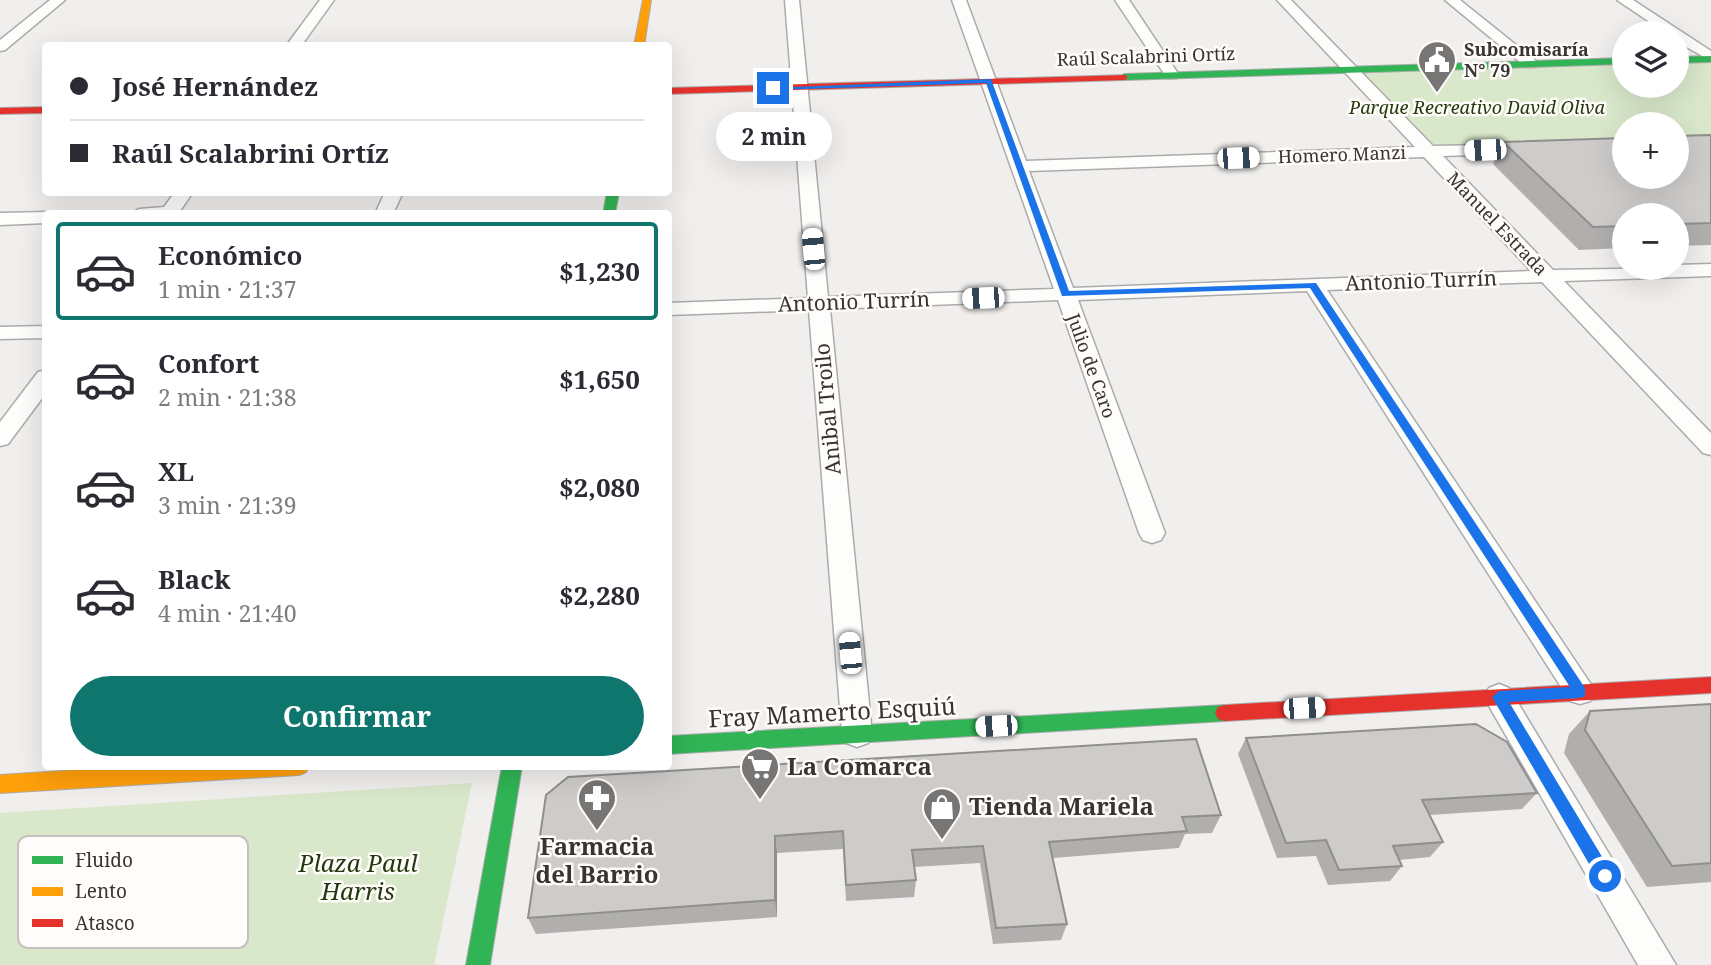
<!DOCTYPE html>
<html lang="es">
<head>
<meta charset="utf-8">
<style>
	:root { --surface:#fff; --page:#f2f2f3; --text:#2b2b33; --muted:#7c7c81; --line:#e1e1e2; --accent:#0f766e }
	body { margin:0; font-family:"Noto Serif",serif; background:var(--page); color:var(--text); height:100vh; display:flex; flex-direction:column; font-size:26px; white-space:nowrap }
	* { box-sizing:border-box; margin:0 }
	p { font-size:23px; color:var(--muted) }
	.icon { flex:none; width:38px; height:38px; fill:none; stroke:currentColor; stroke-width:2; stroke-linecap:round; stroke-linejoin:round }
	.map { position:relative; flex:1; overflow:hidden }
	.drawer { position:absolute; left:42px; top:210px; width:630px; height:560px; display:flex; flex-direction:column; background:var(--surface); border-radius:7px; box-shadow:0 7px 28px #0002 }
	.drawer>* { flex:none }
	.hud { position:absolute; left:42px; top:42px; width:630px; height:154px; border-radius:7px; box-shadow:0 7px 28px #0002; display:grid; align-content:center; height:154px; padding:0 28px; background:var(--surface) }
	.fabs { position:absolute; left:1612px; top:21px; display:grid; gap:14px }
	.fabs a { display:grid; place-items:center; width:77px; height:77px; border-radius:50%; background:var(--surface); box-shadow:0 7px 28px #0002; font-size:35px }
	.end { position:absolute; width:32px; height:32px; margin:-16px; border:9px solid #1a73e8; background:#fff; box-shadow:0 0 0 4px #fff }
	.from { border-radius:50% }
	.bubble { position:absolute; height:49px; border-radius:24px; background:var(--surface); box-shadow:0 7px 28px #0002; font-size:23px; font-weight:700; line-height:49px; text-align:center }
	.car { position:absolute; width:21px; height:42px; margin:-21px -10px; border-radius:9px; box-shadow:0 0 5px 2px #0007; background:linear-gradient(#fff 24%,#345 0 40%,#fff 0 76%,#345 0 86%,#fff 0) }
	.hud b { display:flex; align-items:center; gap:24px; height:66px; font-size:26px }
	.hud b+b { border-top:2px solid var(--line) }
	.hud i { width:18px; height:18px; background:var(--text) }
	ul { padding:12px 0 0; list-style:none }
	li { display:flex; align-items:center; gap:21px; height:98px; margin:0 14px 10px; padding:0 14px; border:4px solid transparent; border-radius:7px }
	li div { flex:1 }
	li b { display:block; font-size:26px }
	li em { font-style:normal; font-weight:700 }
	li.current { border-color:var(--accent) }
	li>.icon { width:63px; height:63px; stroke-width:1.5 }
	.action { display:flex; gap:14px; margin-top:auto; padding:14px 28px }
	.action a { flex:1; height:80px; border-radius:42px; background:var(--accent); color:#fff; font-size:28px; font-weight:700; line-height:80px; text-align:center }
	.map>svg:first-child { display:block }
	.green { fill:#d9e8cb }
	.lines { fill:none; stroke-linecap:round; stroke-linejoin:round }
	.street-casing { stroke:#adabaa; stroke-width:3 }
	.fast-casing { stroke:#adabaa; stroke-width:2 }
	.slow-casing { stroke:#adabaa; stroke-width:2 }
	.jam-casing { stroke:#adabaa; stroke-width:2 }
	.street { fill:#fdfdfc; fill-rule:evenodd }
	.fast { fill:#30b455; fill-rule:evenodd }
	.slow { fill:#ff9f0a; fill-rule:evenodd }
	.jam { fill:#e5322d; fill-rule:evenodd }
	.wall { fill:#b1afae }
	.shaded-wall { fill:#908f8d }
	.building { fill:#ceccca; stroke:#908f8d; stroke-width:2 }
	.route { fill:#1a73e8 }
	.labels { text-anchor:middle; stroke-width:5; stroke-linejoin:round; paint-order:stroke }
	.far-poi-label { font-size:18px; font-weight:bold; fill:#363533; stroke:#fffcfa; text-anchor:start }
	.far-street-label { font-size:18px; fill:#363533; stroke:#fffcfa }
	.far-park-label { font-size:18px; font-style:italic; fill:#243a0e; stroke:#fffcfa }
	.street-label { font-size:21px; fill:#363533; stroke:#fffcfa }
	.near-street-label { font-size:24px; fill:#363533; stroke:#fffcfa }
	.near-poi-label { font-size:24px; font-weight:bold; fill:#363533; stroke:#fffcfa; text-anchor:start }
	.near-park-label { font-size:24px; font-style:italic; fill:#243a0e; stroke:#fffcfa }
	.key { fill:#fffcfa; stroke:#c3c0be; stroke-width:2 }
	.key-label { font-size:19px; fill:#363533 }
</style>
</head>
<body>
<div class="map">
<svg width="1711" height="965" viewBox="0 0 1711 965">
	<rect width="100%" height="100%" fill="#f1efed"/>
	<g class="green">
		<polygon points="1711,59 1711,142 1677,144 1676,124 1624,124 1624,145 1429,152 1350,70 1624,61 1624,86 1676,86 1677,60"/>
		<polygon points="472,783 434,965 0,965 0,813"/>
	</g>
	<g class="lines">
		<defs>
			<g id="street">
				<polygon points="50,0 65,0 5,50 0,51 0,40"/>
				<polygon points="320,0 334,0 301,46 286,46"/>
				<path d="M785 0H799L828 297 1054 289 952 0H966L1026 161 1415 147 1277 0H1291L1433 146 1539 144 1541 148 1539 152 1533 153 1443 156 1553 270 1676 268V265L1711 264V276L1564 281 1711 433V455L1703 453 1542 282 1327 290 1590 683 1595 692 1590 701 1580 704 1570 701 1307 291 1078 300 1165 533 1161 540 1152 543 1143 540 1139 533 1058 300 830 309 872 734 868 743 857 747 846 743 842 734 809 310 668 315V303L808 298ZM1424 157 1531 271 1073 288 1029 171Z"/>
				<polygon points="1115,0 1129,0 1179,75 1177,78 1167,78"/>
				<polygon points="1445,0 1460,0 1536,61 1538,64 1536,67 1526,67"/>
				<polygon points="1617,0 1633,0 1711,51 1711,61 1676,41 1676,33 1666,33"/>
				<polygon points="175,192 193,192 178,214 130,214 139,209 164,207"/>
				<polygon points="385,192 403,192 393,214 375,214"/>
				<polygon points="46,212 53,214 46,214 46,223 0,225 0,213"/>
				<polygon points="46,326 46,338 0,339 0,327"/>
				<polygon points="46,370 46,393 8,444 0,446 0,422 38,372"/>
				<polygon points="1499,684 1509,688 1676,965 1638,965 1489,706 1484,697 1489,688"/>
			</g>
			<g id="fast">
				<polygon points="1711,56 1711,62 1676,63 1676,57"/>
				<polygon points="1624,58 1624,64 1124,80 1119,77 1124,74"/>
				<polygon points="607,192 619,192 615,214 603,214"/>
				<polygon points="1225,705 1232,707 1235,713 1232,719 1225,721 668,754 668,736"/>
				<polygon points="502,766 522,766 490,965 466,965"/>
			</g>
			<g id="slow">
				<polygon points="643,0 651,0 644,46 634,46"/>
				<polygon points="139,766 309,766 306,772 299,775 0,793 0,775"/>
			</g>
			<g id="jam">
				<polygon points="1127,75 1127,79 1124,80 668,94 668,88"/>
				<polygon points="46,107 46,113 0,114 0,108"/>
				<polygon points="1711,677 1711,693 1225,721 1218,719 1215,713 1218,707 1225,705"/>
			</g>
		</defs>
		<use href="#street" class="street-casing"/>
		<use href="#fast" class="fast-casing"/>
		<use href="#slow" class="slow-casing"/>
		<use href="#jam" class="jam-casing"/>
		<use href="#street" class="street"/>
		<use href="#fast" class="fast"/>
		<use href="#slow" class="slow"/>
		<use href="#jam" class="jam"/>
	</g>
	<g class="wall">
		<polygon points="1711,135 1711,245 1676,246 1676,215 1624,215 1624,248 1579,250 1493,164 1503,142"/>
		<polygon points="1711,704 1711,882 1647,887 1564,753 1569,734 1590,711"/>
		<polygon points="1246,738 1537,793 1522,809 1430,815 1443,842 1430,857 1399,860 1402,866 1390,881 1328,885 1316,856 1277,858 1238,754"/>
		<polygon points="568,777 1221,815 1212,833 1185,834 1179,848 1053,858 1067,924 1061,940 993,944 980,863 914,867 916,880 914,897 846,901 843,849 777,853 777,917 536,934 528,918"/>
	</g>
	<polygon class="shaded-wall" points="775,836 777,853 777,917 775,900"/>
	<g class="building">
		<polygon points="1711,135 1711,223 1676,224 1676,215 1624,215 1624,226 1593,227 1503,142 1624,138 1624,177 1676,177 1676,136"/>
		<polygon points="1711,704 1711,863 1672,866 1585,730 1590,711"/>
		<polygon points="1476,724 1507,742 1537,793 1422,800 1443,842 1393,846 1402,866 1339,870 1326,840 1286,843 1246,738"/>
		<polygon points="1196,739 1221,815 1182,817 1187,831 1049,842 1067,924 996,928 983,846 912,850 916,880 846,885 843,831 775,836 775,900 528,918 546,795 568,777"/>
	</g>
	<polygon class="route" points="991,79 1069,291 1316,283 1585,688 1585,696 1580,698 1509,702 1610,870 1613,876 1610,881 1605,883 1599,881 1492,697 1499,691 1570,687 1310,288 1062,296 986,83 773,90 769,88"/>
	<defs>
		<symbol id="civic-pin" viewBox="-11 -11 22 30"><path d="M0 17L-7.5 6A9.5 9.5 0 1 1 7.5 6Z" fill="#777674" stroke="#fffcfa"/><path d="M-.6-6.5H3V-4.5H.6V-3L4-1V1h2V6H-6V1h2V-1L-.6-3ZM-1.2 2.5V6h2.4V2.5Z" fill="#fff"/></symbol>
		<symbol id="supermarket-pin" viewBox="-11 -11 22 30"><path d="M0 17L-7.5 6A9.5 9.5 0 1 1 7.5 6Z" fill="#777674" stroke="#fffcfa"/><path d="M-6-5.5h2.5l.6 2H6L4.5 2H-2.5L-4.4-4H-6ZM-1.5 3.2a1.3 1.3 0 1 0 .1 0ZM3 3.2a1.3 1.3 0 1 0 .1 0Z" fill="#fff"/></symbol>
		<symbol id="pharmacy-pin" viewBox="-11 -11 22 30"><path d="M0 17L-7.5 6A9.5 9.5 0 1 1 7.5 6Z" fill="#777674" stroke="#fffcfa"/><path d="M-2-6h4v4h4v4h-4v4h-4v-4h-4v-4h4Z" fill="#fff"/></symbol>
		<symbol id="shop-pin" viewBox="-11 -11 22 30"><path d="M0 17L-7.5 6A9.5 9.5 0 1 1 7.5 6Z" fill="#777674" stroke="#fffcfa"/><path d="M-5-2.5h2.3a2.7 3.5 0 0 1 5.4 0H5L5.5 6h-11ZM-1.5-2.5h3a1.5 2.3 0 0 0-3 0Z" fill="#fff"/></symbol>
	</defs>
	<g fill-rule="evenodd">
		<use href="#civic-pin" x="1415" y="38" width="44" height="60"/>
		<use href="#supermarket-pin" x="738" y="745" width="44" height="60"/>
		<use href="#pharmacy-pin" x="575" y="776" width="44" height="60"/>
		<use href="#shop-pin" x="920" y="785" width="44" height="60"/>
	</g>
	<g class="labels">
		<g class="far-poi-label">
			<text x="1464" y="56">Subcomisaría<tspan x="1464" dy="21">N° 79</tspan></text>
		</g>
		<g class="far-street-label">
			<text transform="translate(1146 57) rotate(-2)" y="6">Raúl Scalabrini Ortíz</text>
			<text transform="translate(1342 155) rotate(-2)" y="6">Homero Manzi</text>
			<text transform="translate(1497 224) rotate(46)" y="6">Manuel Estrada</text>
			<text transform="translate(1091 366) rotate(70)" y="6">Julio de Caro</text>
		</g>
		<g class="far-park-label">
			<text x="1477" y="114">Parque Recreativo David Oliva</text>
		</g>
		<g class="street-label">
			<text transform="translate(1421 281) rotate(-2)" y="7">Antonio Turrín</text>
			<text transform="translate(854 302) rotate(-2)" y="7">Antonio Turrín</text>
			<text transform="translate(828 409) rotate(-95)" y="7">Anibal Troilo</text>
		</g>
		<g class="near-street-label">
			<text transform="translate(832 713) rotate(-3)" y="8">Fray Mamerto Esquiú</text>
		</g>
		<g class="near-poi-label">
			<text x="787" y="775">La Comarca</text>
			<text x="969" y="815">Tienda Mariela</text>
			<text x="597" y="855" text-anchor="middle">Farmacia<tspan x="597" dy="28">del Barrio</tspan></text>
		</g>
		<g class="near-park-label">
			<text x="358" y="872">Plaza Paul<tspan x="358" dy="28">Harris</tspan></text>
		</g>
	</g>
	<rect x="18" y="836" width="230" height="112" rx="10" class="key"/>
	<rect x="32" y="856" width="31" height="8" fill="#30b455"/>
	<rect x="32" y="887" width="31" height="9" fill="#ff9f0a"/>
	<rect x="32" y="919" width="31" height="8" fill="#e5322d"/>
	<g class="key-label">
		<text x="75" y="867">Fluido</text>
		<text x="75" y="898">Lento</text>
		<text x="75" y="930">Atasco</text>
	</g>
</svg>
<div class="fabs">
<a><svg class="icon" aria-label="layers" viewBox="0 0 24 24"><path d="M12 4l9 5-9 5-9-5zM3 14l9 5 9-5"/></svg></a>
<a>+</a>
<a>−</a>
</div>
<i class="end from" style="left:1605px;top:876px"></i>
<i class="end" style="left:773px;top:88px"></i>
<div class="bubble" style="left:716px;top:112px;width:116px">2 min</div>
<i class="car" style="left:1485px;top:150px;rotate:268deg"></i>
<i class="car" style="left:1238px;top:158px;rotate:88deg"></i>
<i class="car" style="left:813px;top:249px;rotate:355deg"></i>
<i class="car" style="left:983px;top:298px;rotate:268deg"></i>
<i class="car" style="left:850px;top:653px;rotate:355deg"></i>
<i class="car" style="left:1304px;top:708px;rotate:87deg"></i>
<i class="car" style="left:996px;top:726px;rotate:267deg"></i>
<div class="hud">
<b><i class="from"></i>José Hernández</b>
<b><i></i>Raúl Scalabrini Ortíz</b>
</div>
<section class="drawer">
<ul>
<li class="current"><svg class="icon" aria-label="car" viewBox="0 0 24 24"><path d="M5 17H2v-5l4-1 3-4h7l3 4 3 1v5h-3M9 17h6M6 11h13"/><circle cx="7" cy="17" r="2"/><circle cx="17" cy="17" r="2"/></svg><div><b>Económico</b><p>1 min · 21:37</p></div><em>$1,230</em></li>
<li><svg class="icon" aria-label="car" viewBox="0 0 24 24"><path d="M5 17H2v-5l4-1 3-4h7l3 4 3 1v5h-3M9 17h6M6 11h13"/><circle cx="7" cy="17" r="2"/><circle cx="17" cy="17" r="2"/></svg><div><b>Confort</b><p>2 min · 21:38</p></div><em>$1,650</em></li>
<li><svg class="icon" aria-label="car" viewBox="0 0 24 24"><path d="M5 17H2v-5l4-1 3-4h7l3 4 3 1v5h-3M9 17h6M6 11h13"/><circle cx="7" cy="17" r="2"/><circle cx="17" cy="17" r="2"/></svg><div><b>XL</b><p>3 min · 21:39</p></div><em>$2,080</em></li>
<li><svg class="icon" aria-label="car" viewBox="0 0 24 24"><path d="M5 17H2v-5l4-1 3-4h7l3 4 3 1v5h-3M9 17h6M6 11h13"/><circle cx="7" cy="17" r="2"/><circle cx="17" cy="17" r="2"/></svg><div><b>Black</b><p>4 min · 21:40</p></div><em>$2,280</em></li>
</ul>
<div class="action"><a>Confirmar</a></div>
</section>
</div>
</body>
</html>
